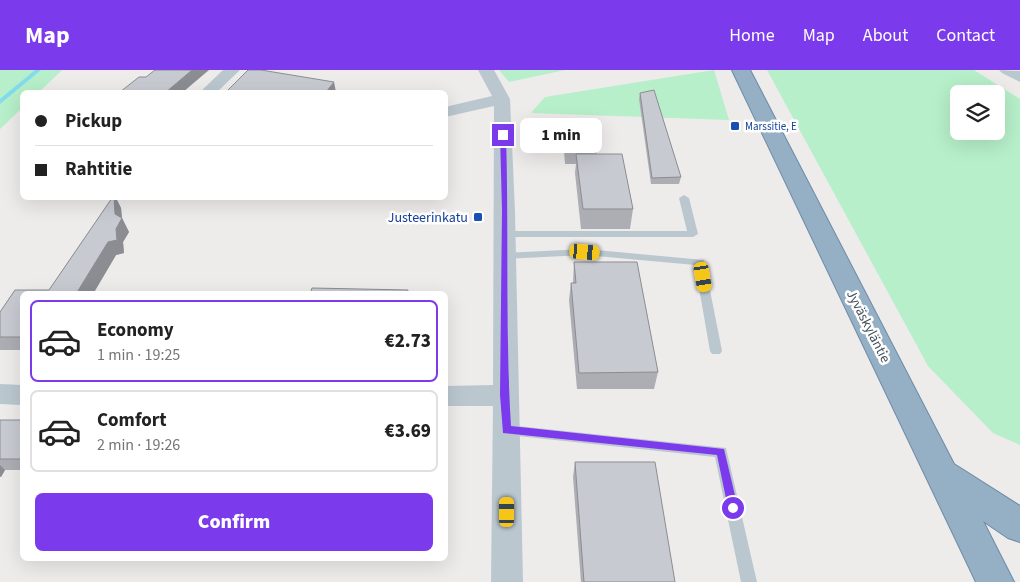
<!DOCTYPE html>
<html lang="en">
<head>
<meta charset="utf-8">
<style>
	:root { --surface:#fff; --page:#f2f2f2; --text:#222; --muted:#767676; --line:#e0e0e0; --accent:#7c3aed }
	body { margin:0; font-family:"Source Sans 3",sans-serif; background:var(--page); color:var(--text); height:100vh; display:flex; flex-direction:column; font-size:19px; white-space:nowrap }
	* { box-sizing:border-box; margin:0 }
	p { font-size:16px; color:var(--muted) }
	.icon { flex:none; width:28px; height:28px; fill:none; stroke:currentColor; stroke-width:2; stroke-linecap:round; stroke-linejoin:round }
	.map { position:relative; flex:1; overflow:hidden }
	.sheet { position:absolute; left:20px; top:221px; width:428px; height:270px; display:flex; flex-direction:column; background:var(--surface); border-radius:8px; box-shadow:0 5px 20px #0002 }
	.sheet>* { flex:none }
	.top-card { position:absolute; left:20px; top:20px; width:428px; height:110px; border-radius:8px; box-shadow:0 5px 20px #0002; display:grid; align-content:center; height:110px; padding:0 15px; background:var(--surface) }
	.fabs { position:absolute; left:950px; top:15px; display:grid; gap:10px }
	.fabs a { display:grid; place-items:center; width:55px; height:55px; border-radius:8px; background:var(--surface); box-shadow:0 5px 20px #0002; font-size:25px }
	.end { position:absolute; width:22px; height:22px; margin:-11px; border:6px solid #7c3aed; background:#fff; box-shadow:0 0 0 2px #fff }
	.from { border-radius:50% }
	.bubble { position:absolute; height:35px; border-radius:8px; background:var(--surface); box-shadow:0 5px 20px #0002; font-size:16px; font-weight:800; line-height:35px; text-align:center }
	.car { position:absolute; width:15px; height:30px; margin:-15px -8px; border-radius:6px; box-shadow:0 0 4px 1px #0007; background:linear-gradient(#f5c518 24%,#345 0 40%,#f5c518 0 76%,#345 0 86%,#f5c518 0) }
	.top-card b { display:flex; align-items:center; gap:18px; height:48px; font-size:19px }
	.top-card b+b { border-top:1px solid var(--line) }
	.top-card i { width:12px; height:12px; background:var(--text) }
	ul { padding:9px 0 0; list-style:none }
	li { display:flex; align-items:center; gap:15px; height:82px; margin:0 10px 8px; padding:0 5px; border:2px solid var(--line); border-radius:8px }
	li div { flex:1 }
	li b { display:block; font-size:19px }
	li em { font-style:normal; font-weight:800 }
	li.on { border-color:var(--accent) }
	li>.icon { width:45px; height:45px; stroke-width:1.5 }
	.action { display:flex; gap:10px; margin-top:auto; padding:10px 15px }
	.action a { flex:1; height:58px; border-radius:8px; background:var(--accent); color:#fff; font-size:20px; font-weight:800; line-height:58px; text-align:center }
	header { display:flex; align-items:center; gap:30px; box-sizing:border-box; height:70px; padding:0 25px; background:var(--accent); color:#fff }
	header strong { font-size:24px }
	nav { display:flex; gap:28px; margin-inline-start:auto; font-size:18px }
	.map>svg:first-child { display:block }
	.green { fill:#b6efc9; fill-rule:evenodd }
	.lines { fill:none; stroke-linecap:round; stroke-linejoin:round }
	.stream { fill:#82dced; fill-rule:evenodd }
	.trunk-casing { stroke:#6c8ca8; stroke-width:2 }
	.service { fill:#bbc7cf; fill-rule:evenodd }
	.minor { fill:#bbc7cf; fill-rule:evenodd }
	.trunk { fill:#95afc4; fill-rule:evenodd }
	.wall { fill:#acaeb4 }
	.shaded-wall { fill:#8c8d92 }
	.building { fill:#c8cad1; stroke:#8c8d92 }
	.route { fill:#7c3aed }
	.transit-dot { fill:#1a4fb4; stroke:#fff; stroke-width:2 }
	.labels { text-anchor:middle; stroke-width:5; stroke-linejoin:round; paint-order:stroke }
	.far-transit-label { font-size:11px; fill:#164399; stroke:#fff; text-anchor:start }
	.transit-label { font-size:14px; fill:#164399; stroke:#fff; text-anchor:end }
	.street-label { font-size:14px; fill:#435059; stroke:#fff }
</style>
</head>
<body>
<header>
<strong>Map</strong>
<nav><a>Home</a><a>Map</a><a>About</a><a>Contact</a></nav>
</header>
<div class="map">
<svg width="1020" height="512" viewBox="0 0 1020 512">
	<rect width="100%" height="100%" fill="#eeebeb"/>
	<g class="green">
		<polygon points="0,0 62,0 39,22 22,22 22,38 0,59"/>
		<polygon points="499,0 565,0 509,12"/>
		<polygon points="714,0 729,50 531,43 545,27"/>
		<path d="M767 0H974L1020 29V375L993 363 928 296ZM959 24H996V61H959Z"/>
	</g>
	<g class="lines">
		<polygon class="stream" points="35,0 41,0 0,34 0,29"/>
		<defs>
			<polygon id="trunk" points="732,0 750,0 954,394 1020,436 1020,472 1008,468 983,451 1014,512 976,512"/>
		</defs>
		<use href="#trunk" class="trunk-casing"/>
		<g class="service">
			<polygon points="684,125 689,128 698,164 693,167 505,167 500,164 505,161 687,161 679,128"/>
			<polygon points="585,179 704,190 722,281 720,284 712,284 710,281 695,195 585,185 505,189 500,186 505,183"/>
			<polygon points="507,355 726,378 757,512 741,512 715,387 507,365 502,364 501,360 502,356"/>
		</g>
		<g class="minor">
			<polygon points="223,0 240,0 217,22 200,22"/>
			<polygon points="478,0 494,0 510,29 515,141 523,512 491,512 493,336 445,336 445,316 493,315 494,36 445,47 445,37 492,26"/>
			<polygon points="999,0 1020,1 1020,12 1002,3"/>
			<polygon points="0,314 22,315 22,335 0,334"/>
		</g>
		<use href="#trunk" class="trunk"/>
	</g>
	<g class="wall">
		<polygon points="640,23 681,107 679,114 651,114 639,29"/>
		<polygon points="563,57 597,82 596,84 633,139 630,159 581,159 575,103 576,94 565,94 563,68"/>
		<polygon points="112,128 116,128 121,138 122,148 129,162 123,172 124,183 116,185 93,224 22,224 22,280 0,280 0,242 15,220 49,220"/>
		<polygon points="574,192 658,302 654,319 577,319 569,230 571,213 573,213"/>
		<polygon points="0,350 22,350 22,400 5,400 1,407 0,407"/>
		<polygon points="575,392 675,512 581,512 573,407"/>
	</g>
	<g class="shaded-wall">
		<polygon points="192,0 209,0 183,22 166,22"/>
		<polygon points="334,12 336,22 326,22"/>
		<polygon points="114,128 116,128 121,138 122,149 122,148 129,162 123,172 124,183 116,185 93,224 76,224 108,172 115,144"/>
		<polygon points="0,395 5,400 1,407 0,406"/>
	</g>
	<g class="building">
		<polygon points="155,0 192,0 166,22 120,22 139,7 146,7"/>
		<polygon points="248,0 261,0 334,12 326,22 226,22"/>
		<polygon points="654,20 681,107 652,108 640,23"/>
		<polygon points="563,57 593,57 597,82 566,82"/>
		<polygon points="576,84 622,84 633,139 583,139"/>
		<polygon points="112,128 114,128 115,144 122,148 116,159 117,170 108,172 76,224 22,224 22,267 0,267 0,242 15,220 49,220"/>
		<polygon points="574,192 637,192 658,302 579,303 571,213 576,213"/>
		<polygon points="312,218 408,220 407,224 310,224"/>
		<rect x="0" y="350" width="22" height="39"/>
		<polygon points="575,392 655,392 675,512 584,512"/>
	</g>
	<path class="route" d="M503 63 506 65C509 162 505 260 511 356L724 379 738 438 736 441H729L728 438 717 385 503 363 500 325 502 140 500 65Z"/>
	<g class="transit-dot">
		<rect x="730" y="51" width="10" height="10" rx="2.5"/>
		<rect x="473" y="142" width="10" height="10" rx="2.5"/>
	</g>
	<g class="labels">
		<g class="far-transit-label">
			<text x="745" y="60">Marssitie, E</text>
		</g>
		<g class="transit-label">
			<text x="468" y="152">Justeerinkatu</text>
		</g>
		<g class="street-label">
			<text transform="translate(869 256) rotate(63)" y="5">Jyväskyläntie</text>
		</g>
	</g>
</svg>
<div class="fabs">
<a><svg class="icon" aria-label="layers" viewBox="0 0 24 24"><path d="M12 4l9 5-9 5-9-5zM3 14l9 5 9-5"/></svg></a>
</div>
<i class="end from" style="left:733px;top:438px"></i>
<i class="end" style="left:503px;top:65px"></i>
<div class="bubble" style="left:520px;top:48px;width:82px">1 min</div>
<i class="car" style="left:585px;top:182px;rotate:95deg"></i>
<i class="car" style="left:703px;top:207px;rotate:170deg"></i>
<i class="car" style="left:507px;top:442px;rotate:0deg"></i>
<div class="top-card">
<b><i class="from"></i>Pickup</b>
<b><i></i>Rahtitie</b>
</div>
<section class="sheet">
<ul>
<li class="on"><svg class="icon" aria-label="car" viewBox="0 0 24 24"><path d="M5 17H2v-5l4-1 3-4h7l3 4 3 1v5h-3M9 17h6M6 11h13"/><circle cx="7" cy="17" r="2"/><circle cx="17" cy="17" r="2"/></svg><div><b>Economy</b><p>1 min · 19:25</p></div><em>€2.73</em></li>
<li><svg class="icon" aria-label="car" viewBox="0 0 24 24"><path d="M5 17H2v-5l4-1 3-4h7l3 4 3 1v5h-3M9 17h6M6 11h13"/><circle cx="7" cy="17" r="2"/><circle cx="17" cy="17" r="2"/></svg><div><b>Comfort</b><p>2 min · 19:26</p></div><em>€3.69</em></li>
</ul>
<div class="action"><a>Confirm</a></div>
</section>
</div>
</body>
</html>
